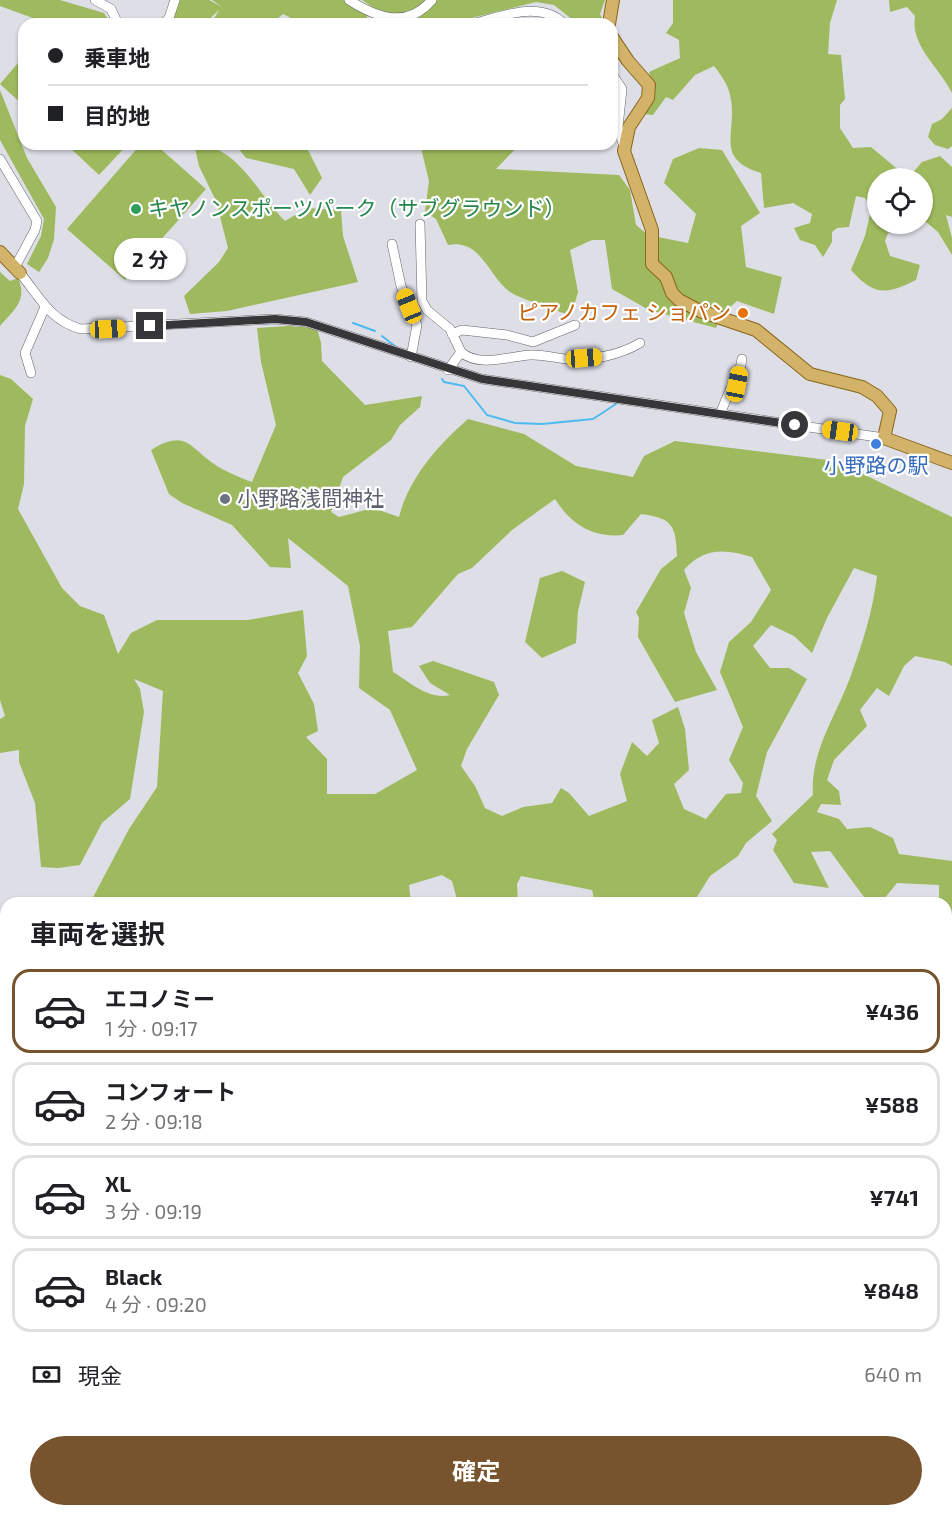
<!DOCTYPE html>
<html lang="ja">
<head>
<meta charset="utf-8">
<style>
	:root { --surface:#fff; --page:#f6f6f6; --text:#202124; --muted:#757577; --line:#e0e0e0; --accent:#77542d }
	body { margin:0; font-family:"Exo 2","Noto Sans JP",sans-serif; background:var(--page); color:var(--text); height:100vh; display:flex; flex-direction:column; font-size:22px; white-space:nowrap }
	* { box-sizing:border-box; margin:0 }
	p { font-size:20px; color:var(--muted) }
	.icon { flex:none; width:33px; height:33px; fill:none; stroke:currentColor; stroke-width:2; stroke-linecap:round; stroke-linejoin:round }
	.map { position:relative; flex:1; overflow:hidden }
	.drawer { position:absolute; left:0px; top:897px; width:952px; height:620px; display:flex; flex-direction:column; background:var(--surface); border-radius:18px 18px 0 0; box-shadow:0 2px 4px #0004 }
	.drawer>* { flex:none }
	.top-card { position:absolute; left:18px; top:18px; width:600px; height:132px; border-radius:18px; box-shadow:0 2px 4px #0004; display:grid; align-content:center; height:132px; padding:0 30px; background:var(--surface) }
	.tools { position:absolute; left:867px; top:168px; display:grid; gap:12px }
	.tools a { display:grid; place-items:center; width:66px; height:66px; border-radius:50%; background:var(--surface); box-shadow:0 2px 4px #0004; font-size:30px }
	.end { position:absolute; width:27px; height:27px; margin:-14px; border:8px solid #37373a; background:#fff; box-shadow:0 0 0 3px #fff }
	.from { border-radius:50% }
	.bubble { position:absolute; height:42px; border-radius:21px; background:var(--surface); box-shadow:0 2px 4px #0004; font-size:20px; font-weight:700; line-height:42px; text-align:center }
	.car { position:absolute; width:18px; height:36px; margin:-18px -9px; border-radius:8px; box-shadow:0 0 4px 2px #0007; background:linear-gradient(#f5c518 24%,#345 0 40%,#f5c518 0 76%,#345 0 86%,#f5c518 0) }
	.top-card b { display:flex; align-items:center; gap:21px; height:57px; font-size:22px }
	.top-card b+b { border-top:2px solid var(--line) }
	.top-card i { width:15px; height:15px; background:var(--text) }
	ul { padding:0; list-style:none }
	li { display:flex; align-items:center; gap:18px; height:84px; margin:0 12px 9px; padding:0 18px; border:3px solid var(--line); border-radius:18px }
	li div { flex:1 }
	li b { display:block; font-size:22px }
	li em { font-style:normal; font-weight:700 }
	li.selected { border-color:var(--accent) }
	li>.icon { width:54px; height:54px; stroke-width:1.5 }
	h2 { padding:0 30px; font-size:27px; line-height:72px }
	.pay { display:flex; align-items:center; gap:15px; height:66px; padding:0 30px; font-size:22px }
	.pay p { margin-inline-start:auto }
	.cta { display:flex; gap:12px; margin-top:auto; padding:12px 30px }
	.cta a { flex:1; height:69px; border-radius:36px; background:var(--accent); color:#fff; font-size:24px; font-weight:700; line-height:69px; text-align:center }
	.map>svg:first-child { display:block }
	.green { fill:#9fba5e; fill-rule:evenodd }
	.lines { fill:none; stroke-linecap:round; stroke-linejoin:round }
	.stream { stroke:#4dbbf2; stroke-width:2 }
	.minor-casing { stroke:#63656b; stroke-width:10 }
	.major-casing { stroke:#896618; stroke-width:14 }
	.minor { stroke:#fff; stroke-width:9 }
	.major { stroke:#d3b36a; stroke-width:12 }
	.route { stroke:#37373a; stroke-width:8 }
	.leisure-dot { fill:#2e9e5b; stroke:#fff; stroke-width:2 }
	.food-dot { fill:#e8710a; stroke:#fff; stroke-width:2 }
	.shop-dot { fill:#3f7fe0; stroke:#fff; stroke-width:2 }
	.worship-dot { fill:#6b7280; stroke:#fff; stroke-width:2 }
	.labels { text-anchor:middle; stroke-width:4.5; stroke-linejoin:round; paint-order:stroke }
	.leisure-label { font-size:21px; fill:#27864d; stroke:#fff; text-anchor:start }
	.food-label { font-size:21px; fill:#c56008; stroke:#fff; text-anchor:end }
	.shop-label { font-size:21px; fill:#366cbe; stroke:#fff }
	.worship-label { font-size:21px; fill:#5b616d; stroke:#fff; text-anchor:start }
</style>
</head>
<body>
<div class="map">
<svg width="952" height="1516" viewBox="0 0 952 1516">
	<rect width="100%" height="100%" fill="#dddee6"/>
	<g class="green">
		<polygon points="0,0 60,0 104,13 111,24 49,24 0,6"/>
		<polygon points="178,0 209,0 222,7 212,0 359,0 366,8 368,24 303,24 283,14 271,24 211,24 219,10 204,24 172,20"/>
		<polygon points="362,0 605,0 600,14 605,24 578,24 554,5 536,2 447,24 397,24"/>
		<path d="M673 0H837L830 23 828 54 841 55 845 99 840 105V128L853 148 871 147 908 178 922 162 940 156 952 167V217L946 215 952 238V255L938 232 926 222 922 223V178H878V224H922L888 233 885 241 890 256 920 265 916 280C886 295 874 296 851 270L865 236 871 210 865 198 856 196 849 227 837 228 832 232V242L823 257 815 245 800 240 794 228 810 223 812 214 793 203 764 208 761 173C712 158 739 131 730 95 728 84 720 74 714 66L695 75 673 100 666 97 653 115 644 114 655 93 649 72 680 58 679 40 666 33 673 23Z"/>
		<path d="M889 0H952V93C940 68 910 46 915 16L907 7 890 12Z"/>
		<polygon points="24,56 24,106 0,84"/>
		<polygon points="0,90 27,158 56,207 54,239 48,258 39,272 27,264 41,236 44,219 0,140"/>
		<polygon points="952,108 952,146 948,149 935,145 928,137 932,124 942,119"/>
		<polygon points="66,144 128,144 99,175"/>
		<polygon points="141,144 155,144 206,189 125,280 67,229"/>
		<path d="M194 144C237 144 258 194 285 221L307 208 341 210 343 236 358 282 227 311 190 314 184 296 219 262 228 248 216 201 199 166Z"/>
		<polygon points="235,144 305,144 322,178 310,195 294,169 246,158"/>
		<path d="M420 144H520L496 169 619 175 630 190 636 225 648 235 688 243 696 214 664 183 673 159 699 148 722 150 760 213 741 226 746 267 782 277 774 314 737 301 722 314 716 328 649 310 612 289 605 240H592L570 250 578 292 571 316C557 310 520 299 510 292 488 276 481 238 448 245L436 219 425 212 429 181Z"/>
		<path d="M0 272 10 281 18 278C28 300 14 310 0 326Z"/>
		<path d="M288 326 317 328 321 343 322 361 365 405 422 396 420 407 400 425 391 440 343 477 331 512 339 517 373 508 399 517C409 478 438 445 468 419L524 434 576 466 633 477 644 456 675 441 836 461 952 517V666L945 662 915 656 904 666 889 696 877 688 860 710 867 726 834 760 827 780 839 791 841 805 821 804 817 812 839 819 847 829 870 827 893 838 899 854 952 861V914L947 917 946 903H933L939 897V885L897 883 884 899 867 901 830 851 811 852 829 888 794 883 773 850 777 840 772 834 813 795C810 752 835 718 850 678 862 645 873 611 877 576L854 568 827 618 812 653 794 636 771 625 753 646 770 668H789L807 679 767 752 756 796 772 821 746 843 738 856 710 876 695 900 698 903H595L592 890 521 876 517 884 518 903H458L452 881 442 875 409 885 411 903H90L129 829 157 787 163 691 134 679 140 689 144 712 130 799 102 823 80 865 58 868 41 867 35 803 19 762V750L0 753V719L5 716 0 700V375L11 379 33 399 25 426 24 484 18 509 62 588 80 606 104 615 118 654 131 633 157 620H248L303 610 307 656 298 673 314 704 318 731 306 737 327 759V794H375L417 770 390 710 359 688 360 646 348 586 288 538 291 568 270 567 232 525 182 503 169 494 151 450C187 428 189 448 217 466 227 472 241 478 252 482L276 425 261 362 257 328ZM555 499C571 524 592 538 623 535L641 514C672 518 676 525 677 556L661 569 636 612 639 618 638 637 675 702 717 690 696 652 684 613 691 588 684 570C704 547 725 549 752 557L771 590 751 622 729 642 720 672 743 727 729 760 743 783 741 793 726 794 706 819 684 809 674 784 689 770 685 729 678 707 652 720 659 743 647 756 632 742 620 774 627 801 589 816 569 793 561 788 552 803 523 807 502 816 485 808 475 786 461 766 467 749 499 695 494 682 433 661 419 666 430 683 450 695C429 700 411 683 393 672L388 631 412 627 458 574 472 568 512 530Z"/>
		<polygon points="562,571 585,582 578,611 576,643 542,658 525,642 540,578"/>
		<polygon points="6,989 6,1199 0,1205 0,992"/>
		<polygon points="952,1049 952,1153 946,1152 947,1052"/>
		<polygon points="952,1289 952,1516 720,1516 720,1511 946,1510 946,1293"/>
		<polygon points="6,1366 6,1434 0,1429 0,1367"/>
		<polygon points="224,1510 225,1516 115,1516 103,1511"/>
		<polygon points="276,1511 353,1511 354,1516 274,1516"/>
		<polygon points="532,1511 533,1516 408,1516 407,1511"/>
		<polygon points="610,1511 610,1510 682,1511 681,1516 610,1516"/>
	</g>
	<g class="lines">
		<g class="stream">
			<polyline points="353,323 375,331"/>
			<polyline points="382,336 396,347"/>
			<polyline points="442,379 444,382 464,386 487,415 515,423 542,424 593,419 616,404"/>
			<polyline points="946,1019 952,1019"/>
			<polyline points="0,1290 6,1283"/>
		</g>
		<defs>
			<g id="minor">
				<polyline points="95,0 111,9 118,24"/>
				<path d="M349 0C377 18 407 29 432 0"/>
				<polyline points="163,24 169,18 175,0"/>
				<path d="M473 24C501 16 541 0 564 24"/>
				<polyline points="612,74 622,89 618,127 624,147"/>
				<polyline points="0,159 37,221 35,230 15,267"/>
				<polyline points="420,224 422,301 427,310 450,329 461,352 448,370"/>
				<polyline points="392,244 401,286 417,325 411,357"/>
				<path d="M20 273C39 296 50 321 81 329L275 319 306 322 482 379 884 438"/>
				<polyline points="452,334 462,330 507,335 533,342 575,325"/>
				<path d="M461 352C479 368 510 356 530 355 542 354 555 358 567 359 591 361 620 355 640 343"/>
				<polyline points="31,373 25,353 45,307"/>
				<polyline points="720,414 730,390 737,384 742,359"/>
				<polyline points="946,967 952,963"/>
				<polyline points="0,1445 6,1450"/>
				<polyline points="83,1510 94,1516"/>
			</g>
			<g id="major">
				<polyline points="609,24 613,0"/>
				<polyline points="612,37 628,61 649,85 648,98 629,127 624,151 652,230 652,264 666,277 672,293 679,300 700,311 756,330 810,374 862,387 877,396 890,411 884,438 952,463"/>
				<polyline points="0,252 20,273"/>
			</g>
		</defs>
		<use href="#minor" class="minor-casing"/>
		<use href="#major" class="major-casing"/>
		<use href="#minor" class="minor"/>
		<use href="#major" class="major"/>
	</g>
	<g class="lines">
		<polyline class="route" points="150,326 275,319 306,322 482,379 795,425"/>
	</g>
	<circle class="leisure-dot" cx="136" cy="209" r="6"/>
	<circle class="food-dot" cx="743" cy="313" r="6"/>
	<circle class="shop-dot" cx="876" cy="444" r="6"/>
	<circle class="worship-dot" cx="225" cy="499" r="6"/>
	<g class="labels">
		<g class="leisure-label">
			<text x="148" y="216">キヤノンスポーツパーク（サブグラウンド）</text>
		</g>
		<g class="food-label">
			<text x="731" y="320">ピアノカフェ ショパン</text>
		</g>
		<g class="shop-label">
			<text x="876" y="473">小野路の駅</text>
		</g>
		<g class="worship-label">
			<text x="237" y="506">小野路浅間神社</text>
		</g>
	</g>
</svg>
<div class="tools">
<a><svg class="icon" aria-label="locate" viewBox="0 0 24 24"><circle cx="12" cy="12" r="6"/><path d="M12 2v4M12 18v4M2 12h4M18 12h4"/></svg></a>
</div>
<i class="end from" style="left:795px;top:425px"></i>
<i class="end" style="left:150px;top:326px"></i>
<div class="bubble" style="left:114px;top:238px;width:72px">2 分</div>
<i class="car" style="left:409px;top:306px;rotate:338deg"></i>
<i class="car" style="left:108px;top:329px;rotate:87deg"></i>
<i class="car" style="left:584px;top:358px;rotate:86deg"></i>
<i class="car" style="left:737px;top:384px;rotate:11deg"></i>
<i class="car" style="left:840px;top:431px;rotate:278deg"></i>
<div class="top-card">
<b><i class="from"></i>乗車地</b>
<b><i></i>目的地</b>
</div>
<section class="drawer">
<h2>車両を選択</h2>
<ul>
<li class="selected"><svg class="icon" aria-label="car" viewBox="0 0 24 24"><path d="M5 17H2v-5l4-1 3-4h7l3 4 3 1v5h-3M9 17h6M6 11h13"/><circle cx="7" cy="17" r="2"/><circle cx="17" cy="17" r="2"/></svg><div><b>エコノミー</b><p>1 分 · 09:17</p></div><em>¥436</em></li>
<li><svg class="icon" aria-label="car" viewBox="0 0 24 24"><path d="M5 17H2v-5l4-1 3-4h7l3 4 3 1v5h-3M9 17h6M6 11h13"/><circle cx="7" cy="17" r="2"/><circle cx="17" cy="17" r="2"/></svg><div><b>コンフォート</b><p>2 分 · 09:18</p></div><em>¥588</em></li>
<li><svg class="icon" aria-label="car" viewBox="0 0 24 24"><path d="M5 17H2v-5l4-1 3-4h7l3 4 3 1v5h-3M9 17h6M6 11h13"/><circle cx="7" cy="17" r="2"/><circle cx="17" cy="17" r="2"/></svg><div><b>XL</b><p>3 分 · 09:19</p></div><em>¥741</em></li>
<li><svg class="icon" aria-label="car" viewBox="0 0 24 24"><path d="M5 17H2v-5l4-1 3-4h7l3 4 3 1v5h-3M9 17h6M6 11h13"/><circle cx="7" cy="17" r="2"/><circle cx="17" cy="17" r="2"/></svg><div><b>Black</b><p>4 分 · 09:20</p></div><em>¥848</em></li>
</ul>
<div class="pay"><svg class="icon" aria-label="cash" viewBox="0 0 24 24"><path d="M3 7h18v10H3z"/><circle cx="12" cy="12" r="2"/></svg>現金<p>640 m</p></div>
<div class="cta"><a>確定</a></div>
</section>
</div>
</body>
</html>
